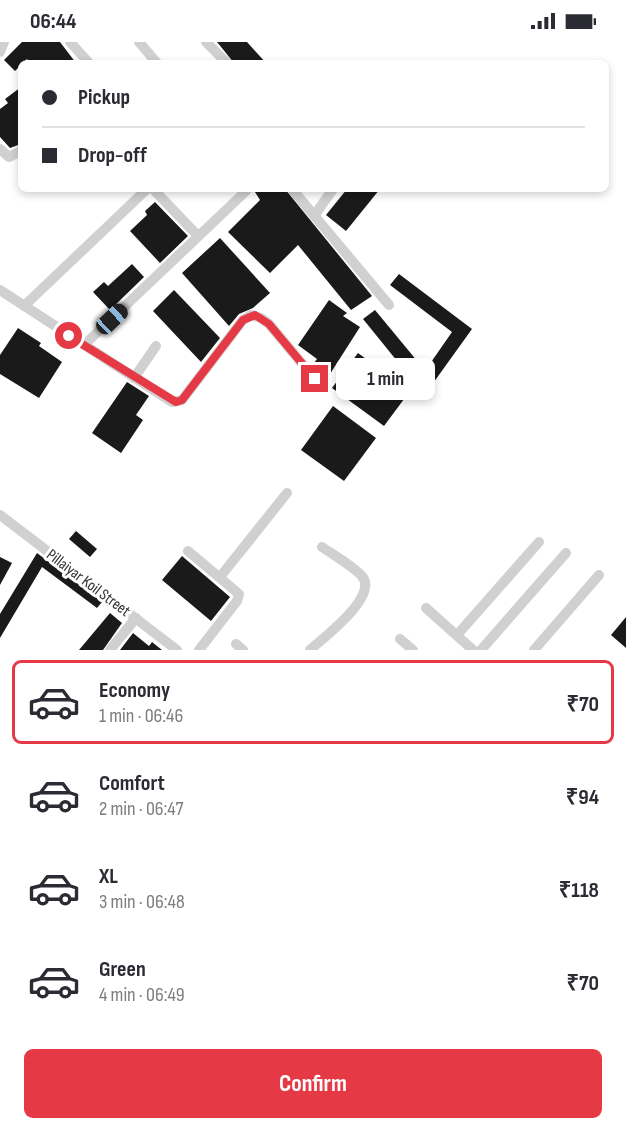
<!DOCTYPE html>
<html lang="en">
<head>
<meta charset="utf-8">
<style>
	:root { --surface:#fff; --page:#f2f2f3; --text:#2b2b33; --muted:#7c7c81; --line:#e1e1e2; --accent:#e63946 }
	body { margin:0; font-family:"Sofia Sans Condensed",sans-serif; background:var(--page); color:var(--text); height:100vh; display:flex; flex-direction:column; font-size:22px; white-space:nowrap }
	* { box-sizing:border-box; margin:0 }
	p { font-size:20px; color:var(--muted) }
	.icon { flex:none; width:33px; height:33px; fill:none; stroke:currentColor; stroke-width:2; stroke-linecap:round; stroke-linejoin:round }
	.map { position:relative; height:608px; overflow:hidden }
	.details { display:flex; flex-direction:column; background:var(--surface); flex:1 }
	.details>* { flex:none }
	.top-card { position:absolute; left:18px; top:18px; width:591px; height:132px; border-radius:9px; box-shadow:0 3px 9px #0003; display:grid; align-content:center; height:132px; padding:0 24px; background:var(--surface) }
	.end { position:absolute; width:27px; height:27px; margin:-14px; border:8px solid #e63946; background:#fff; box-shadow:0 0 0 3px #fff }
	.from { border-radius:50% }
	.bubble { position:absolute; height:42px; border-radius:9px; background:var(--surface); box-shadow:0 3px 9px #0003; font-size:20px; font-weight:700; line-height:42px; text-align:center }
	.car { position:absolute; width:18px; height:36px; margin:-18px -9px; border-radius:8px; box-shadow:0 0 4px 2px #0007; background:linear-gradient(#222 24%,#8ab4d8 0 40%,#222 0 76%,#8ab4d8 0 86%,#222 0) }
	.top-card b { display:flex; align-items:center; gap:21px; height:57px; font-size:22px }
	.top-card b+b { border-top:2px solid var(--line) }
	.top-card i { width:15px; height:15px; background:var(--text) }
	ul { padding:10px 0 0; list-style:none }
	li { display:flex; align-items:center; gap:18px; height:84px; margin:0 12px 9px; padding:0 12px; border:3px solid transparent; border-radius:9px }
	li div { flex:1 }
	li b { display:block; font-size:22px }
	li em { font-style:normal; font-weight:700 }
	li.selected { border-color:var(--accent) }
	li>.icon { width:54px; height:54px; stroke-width:1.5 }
	.button { display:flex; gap:12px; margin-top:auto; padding:12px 24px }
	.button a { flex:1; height:69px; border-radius:9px; background:var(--accent); color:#fff; font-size:24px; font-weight:700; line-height:69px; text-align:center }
	.status { display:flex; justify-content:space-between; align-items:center; height:42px; padding:0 30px; background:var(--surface); direction:ltr }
	.status svg { height:16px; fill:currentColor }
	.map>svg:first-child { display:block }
	.building { fill:#1a1a1a }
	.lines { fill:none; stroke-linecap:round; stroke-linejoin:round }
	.minor { stroke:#d0d0d0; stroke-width:10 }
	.route { stroke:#e63946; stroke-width:8 }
	.labels { text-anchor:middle; stroke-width:6; stroke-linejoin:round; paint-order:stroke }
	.street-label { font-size:16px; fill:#333; stroke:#fff }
</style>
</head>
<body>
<div class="status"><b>06:44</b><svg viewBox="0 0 49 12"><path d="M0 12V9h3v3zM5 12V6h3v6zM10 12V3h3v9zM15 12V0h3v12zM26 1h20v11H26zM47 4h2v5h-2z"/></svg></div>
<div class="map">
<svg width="626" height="608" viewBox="0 0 626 608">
	<rect width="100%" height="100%" fill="#fff"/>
	<g class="building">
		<polygon points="22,0 60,0 76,21 30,21 27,17 15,29 4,18"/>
		<polygon points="217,0 247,0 266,21 234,21"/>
		<polygon points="21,45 21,102 10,106 0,95 0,67 8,61 5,57"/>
		<polygon points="253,147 285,147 372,254 351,268 298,203 270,231 228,190 260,158"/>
		<polygon points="347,147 380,147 346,189 326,173"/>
		<polygon points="155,160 188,194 160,221 130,189 147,173 145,169"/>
		<polygon points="220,196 270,251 253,266 239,272 229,284 182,231"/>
		<polygon points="132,222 144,235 110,268 93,250 104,240 108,244"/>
		<polygon points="399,232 472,287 431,344 420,336 452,290 390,243"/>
		<polygon points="174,248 220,296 201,320 153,269"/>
		<polygon points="329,258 347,271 343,274 360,285 330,332 314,321 317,317 298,303"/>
		<polygon points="375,268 418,320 406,330 363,277"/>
		<polygon points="18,286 41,301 39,304 62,320 39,356 0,332 0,313"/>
		<polygon points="358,311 410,349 384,384 332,346"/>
		<polygon points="127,340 149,354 136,373 143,378 121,411 92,391"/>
		<polygon points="333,364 376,396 344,439 301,408"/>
		<polygon points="76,489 97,507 90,515 69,497"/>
		<polygon points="37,511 102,560 97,566 42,525 0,596 0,572"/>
		<polygon points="182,514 230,555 211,579 162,538"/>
		<polygon points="0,515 12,521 0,543"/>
		<polygon points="110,571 122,581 103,608 79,608"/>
		<polygon points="626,575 626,606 611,593"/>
		<polygon points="133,591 149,604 152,600 162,608 120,608"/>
	</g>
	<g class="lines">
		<g class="minor">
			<polyline points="70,0 89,21"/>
			<polyline points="139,0 157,21"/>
			<polyline points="206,0 227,21"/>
			<polyline points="0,10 4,0"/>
			<polyline points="0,107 9,115 21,109"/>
			<polyline points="153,147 198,194"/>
			<polyline points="292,147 389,263"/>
			<polyline points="314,174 333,147"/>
			<polyline points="0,248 172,360 182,358 243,278 251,273 261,276 269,282 315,337"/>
			<polyline points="24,264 147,147"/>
			<polyline points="84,303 246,149"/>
			<polyline points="134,336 156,304"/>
			<polyline points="0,473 177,608"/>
			<polyline points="188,509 239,552 237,559 199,608"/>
			<polyline points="220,535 287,451"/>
			<polyline points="426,566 473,608"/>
			<polyline points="457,593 539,500"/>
			<polyline points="400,597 413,608"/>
			<polyline points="236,602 243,608"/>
			<polyline points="110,608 136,576"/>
			<path d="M310 608C324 595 381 553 361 533 350 522 335 514 322 505"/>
			<polyline points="481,608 566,511"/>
			<polyline points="534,608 599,533"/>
		</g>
	</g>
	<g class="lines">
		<polyline class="route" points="69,294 176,360 182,358 243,278 255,273 269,282 315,337"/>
	</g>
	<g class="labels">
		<g class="street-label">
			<text transform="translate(89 540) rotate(37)" y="6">Pillaiyar Koil Street</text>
		</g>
	</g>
</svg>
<i class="end from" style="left:69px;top:294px"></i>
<i class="end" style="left:315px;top:337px"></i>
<div class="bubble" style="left:336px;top:316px;width:99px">1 min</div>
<i class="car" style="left:112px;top:277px;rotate:47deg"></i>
<div class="top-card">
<b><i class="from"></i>Pickup</b>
<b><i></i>Drop-off</b>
</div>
</div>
<section class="details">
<ul>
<li class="selected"><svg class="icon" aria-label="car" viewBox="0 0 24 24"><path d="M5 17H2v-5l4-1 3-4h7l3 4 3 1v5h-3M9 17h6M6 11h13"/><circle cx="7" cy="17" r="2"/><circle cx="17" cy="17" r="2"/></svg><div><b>Economy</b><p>1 min · 06:46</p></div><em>₹70</em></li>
<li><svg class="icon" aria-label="car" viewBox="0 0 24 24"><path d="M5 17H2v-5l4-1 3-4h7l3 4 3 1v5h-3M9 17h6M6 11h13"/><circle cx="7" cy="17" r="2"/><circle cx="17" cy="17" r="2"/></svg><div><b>Comfort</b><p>2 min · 06:47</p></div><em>₹94</em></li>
<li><svg class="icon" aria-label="car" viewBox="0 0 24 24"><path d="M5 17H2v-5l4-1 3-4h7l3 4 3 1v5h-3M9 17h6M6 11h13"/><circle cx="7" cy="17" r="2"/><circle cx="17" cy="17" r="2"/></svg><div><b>XL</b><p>3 min · 06:48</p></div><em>₹118</em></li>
<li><svg class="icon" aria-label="car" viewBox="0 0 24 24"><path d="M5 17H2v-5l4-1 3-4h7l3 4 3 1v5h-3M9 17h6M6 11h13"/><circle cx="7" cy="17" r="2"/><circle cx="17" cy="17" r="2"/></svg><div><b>Green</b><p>4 min · 06:49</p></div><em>₹70</em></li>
</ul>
<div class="button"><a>Confirm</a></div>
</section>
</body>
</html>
